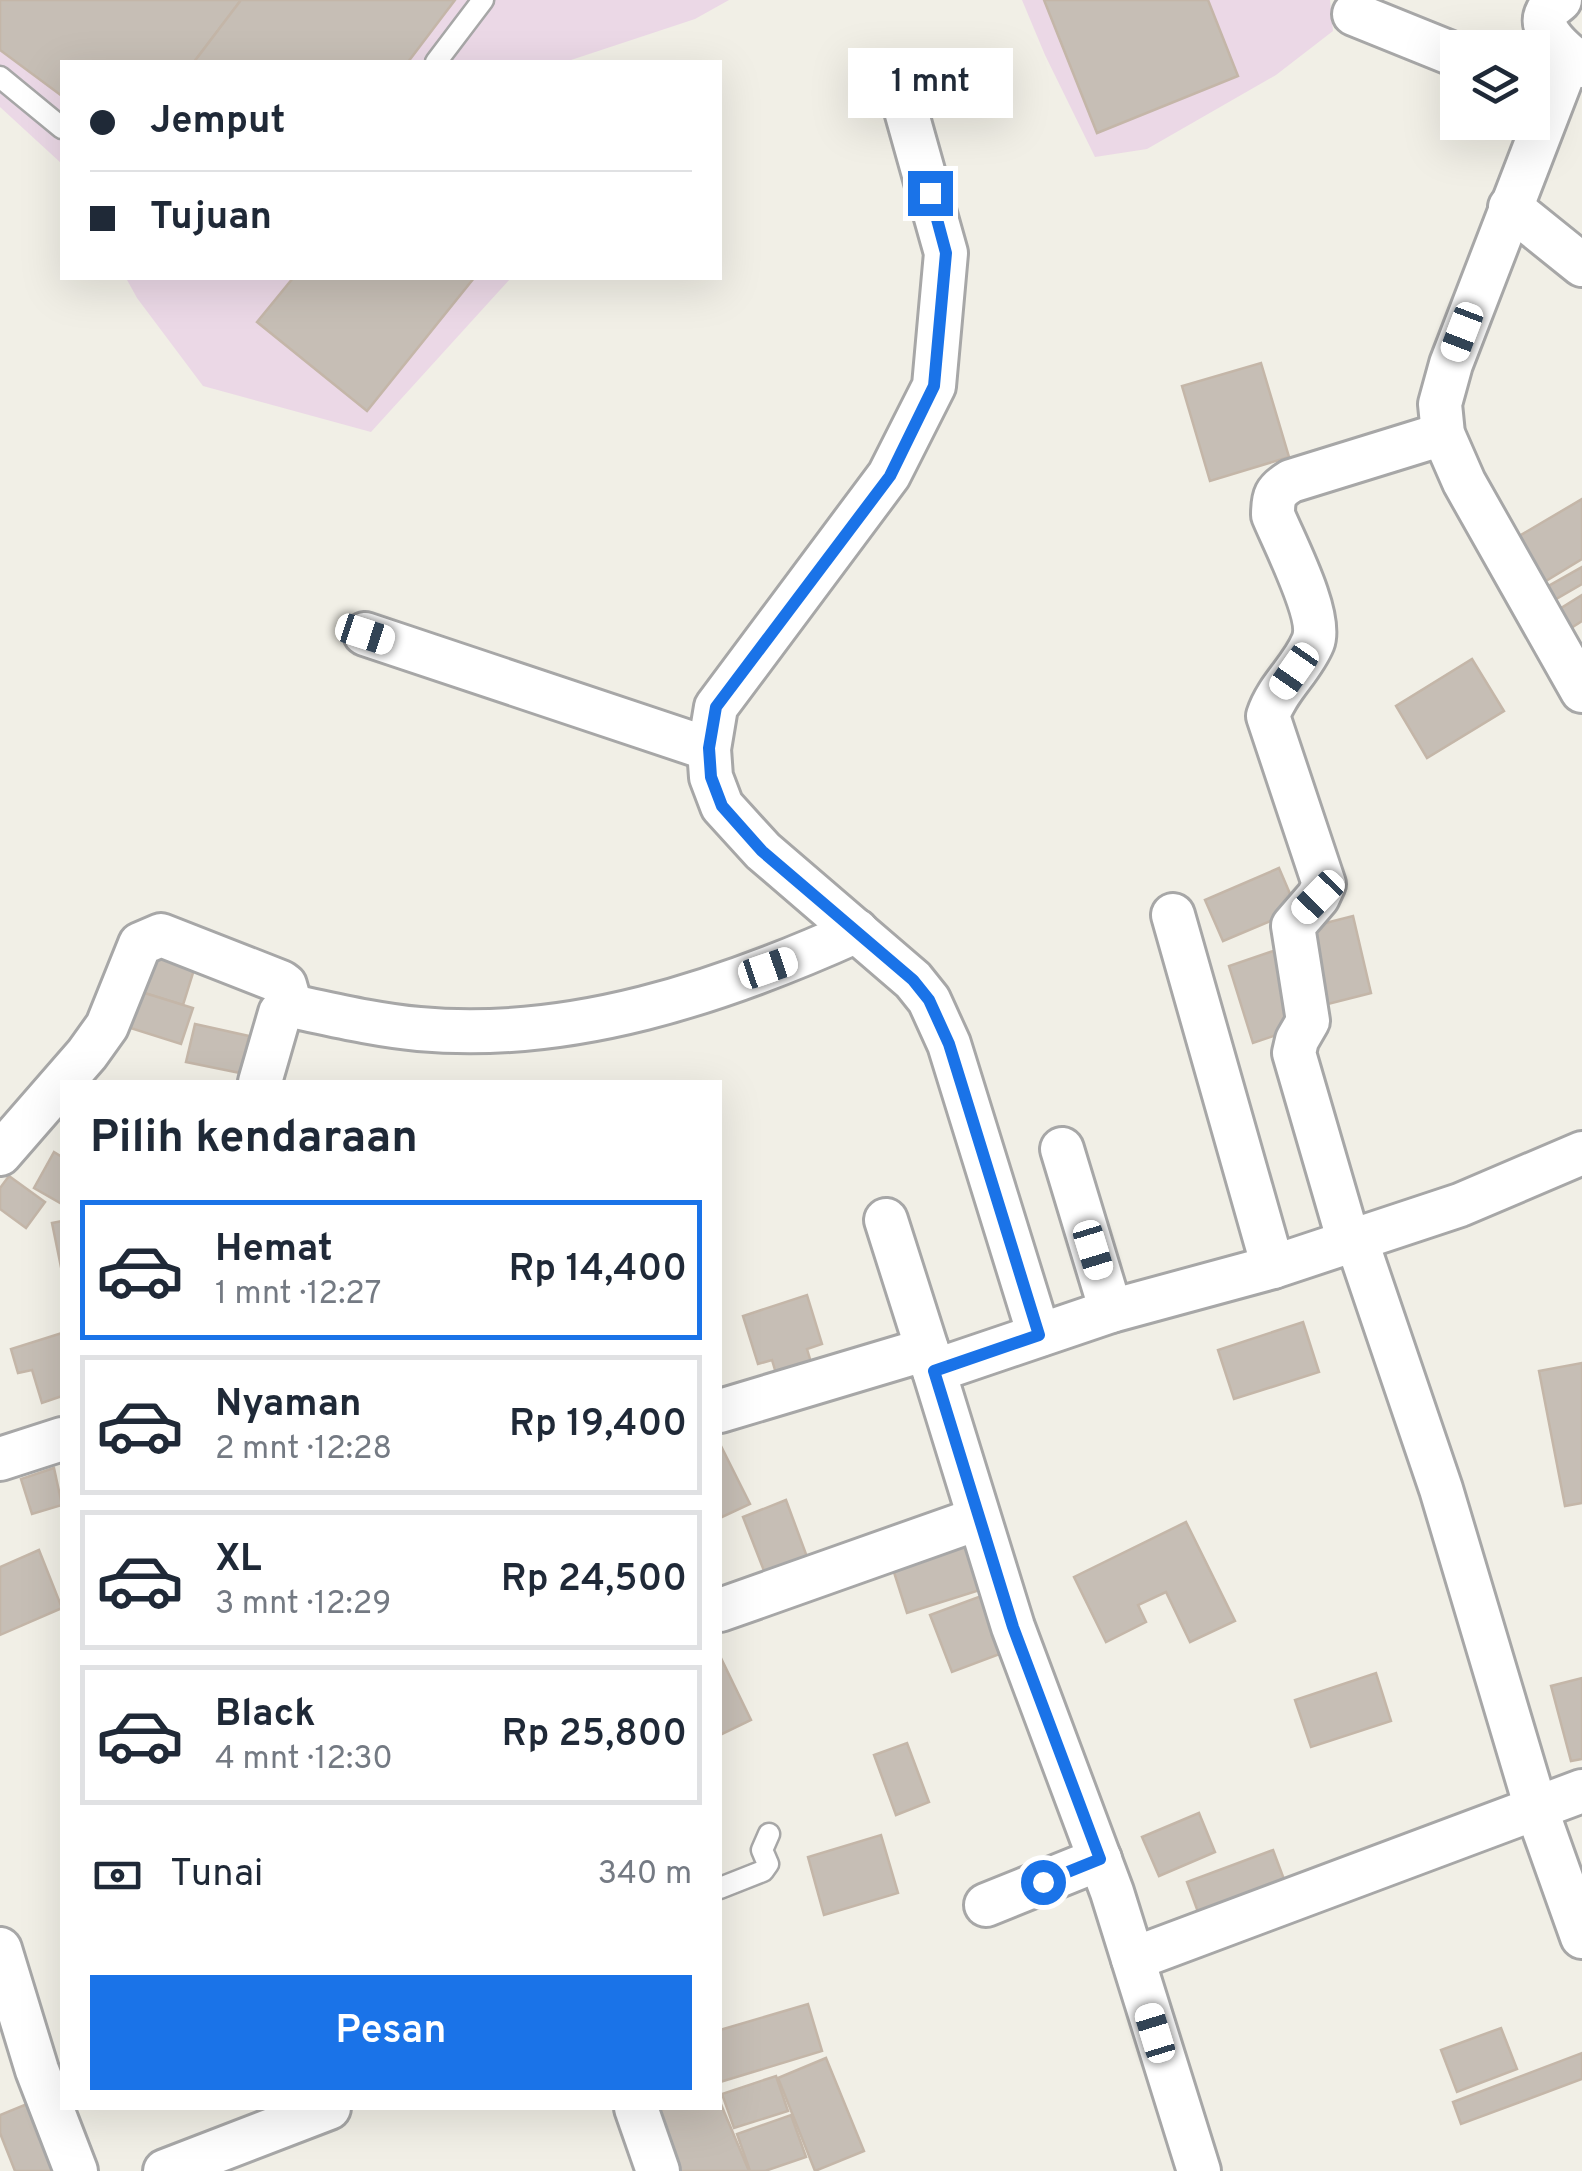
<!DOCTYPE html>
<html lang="id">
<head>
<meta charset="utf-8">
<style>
	:root { --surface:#fff; --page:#f6f6f7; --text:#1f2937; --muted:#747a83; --line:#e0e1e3; --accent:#1a73e8 }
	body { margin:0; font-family:Overpass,sans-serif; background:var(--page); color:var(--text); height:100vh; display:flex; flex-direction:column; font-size:38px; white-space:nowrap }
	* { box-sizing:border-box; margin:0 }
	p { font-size:32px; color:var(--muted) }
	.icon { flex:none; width:55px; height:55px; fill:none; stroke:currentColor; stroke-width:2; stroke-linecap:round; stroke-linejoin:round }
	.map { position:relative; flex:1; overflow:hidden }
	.drawer { position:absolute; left:60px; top:1080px; width:662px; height:1030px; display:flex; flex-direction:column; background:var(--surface); border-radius:0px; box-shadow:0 10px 40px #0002 }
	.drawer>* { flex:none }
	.guide { position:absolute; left:60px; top:60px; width:662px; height:220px; border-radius:0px; box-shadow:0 10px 40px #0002; display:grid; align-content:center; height:220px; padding:0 30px; background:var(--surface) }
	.tools { position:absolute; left:1440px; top:30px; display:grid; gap:20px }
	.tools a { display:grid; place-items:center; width:110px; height:110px; border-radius:0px; background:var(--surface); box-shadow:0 10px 40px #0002; font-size:50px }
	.end { position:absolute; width:45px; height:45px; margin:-22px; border:12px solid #1a73e8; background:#fff; box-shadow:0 0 0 5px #fff }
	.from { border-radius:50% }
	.bubble { position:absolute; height:70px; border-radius:0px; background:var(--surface); box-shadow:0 10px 40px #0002; font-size:32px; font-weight:600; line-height:70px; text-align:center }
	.car { position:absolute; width:30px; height:60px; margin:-30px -15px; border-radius:12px; box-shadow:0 0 8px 2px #0007; background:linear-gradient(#fff 24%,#345 0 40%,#fff 0 76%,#345 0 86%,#fff 0) }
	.guide b { display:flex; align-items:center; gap:35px; height:95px; font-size:38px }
	.guide b+b { border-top:2px solid var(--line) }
	.guide i { width:25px; height:25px; background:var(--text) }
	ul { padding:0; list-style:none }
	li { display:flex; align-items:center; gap:30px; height:140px; margin:0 20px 15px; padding:0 10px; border:5px solid var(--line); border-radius:0px }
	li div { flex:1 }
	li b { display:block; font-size:38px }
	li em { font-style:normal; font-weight:600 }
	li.selected { border-color:var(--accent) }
	li>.icon { width:90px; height:90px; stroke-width:1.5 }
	h2 { padding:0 30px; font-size:45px; line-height:120px }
	.pay { display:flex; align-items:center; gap:25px; height:110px; padding:0 30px; font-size:38px }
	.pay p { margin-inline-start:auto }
	.primary-button { display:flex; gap:20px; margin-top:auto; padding:20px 30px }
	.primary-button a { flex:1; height:115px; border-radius:0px; background:var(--accent); color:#fff; font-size:40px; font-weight:600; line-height:115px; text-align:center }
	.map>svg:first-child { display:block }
	.industrial { fill:#ebd8e6 }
	.building { fill:#c6beb5; stroke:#c4b6a8; stroke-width:2.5 }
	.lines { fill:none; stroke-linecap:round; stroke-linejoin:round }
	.service-casing { stroke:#a7a7a7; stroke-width:25 }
	.minor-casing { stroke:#a7a7a7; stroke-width:48 }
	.service { stroke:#fff; stroke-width:20 }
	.minor { stroke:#fff; stroke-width:42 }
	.route { stroke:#1a73e8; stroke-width:12 }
</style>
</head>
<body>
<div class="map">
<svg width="1582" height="2171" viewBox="0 0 1582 2171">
	<rect width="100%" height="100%" fill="#f1efe6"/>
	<g class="industrial">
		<polygon points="0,0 729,0 695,19 565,62 62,62 62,164 0,107"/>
		<polygon points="1022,0 1330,0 1333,31 1276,75 1147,149 1095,157 1045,55"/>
		<polygon points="126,278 509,278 510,279 371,432 203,386 137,298"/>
	</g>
	<g class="building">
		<polygon points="0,0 241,0 194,62 62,62 62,96 0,50"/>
		<polygon points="241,0 455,0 408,62 194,62"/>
		<polygon points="1044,0 1208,0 1238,76 1097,133"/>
		<polygon points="293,278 474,278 367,411 257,322"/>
		<polygon points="1261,363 1289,457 1210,481 1182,386"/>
		<polygon points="1582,499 1582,559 1536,587 1509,542"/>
		<polygon points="1582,567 1582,584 1544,606 1536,593"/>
		<polygon points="1582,595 1582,621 1554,639 1542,620"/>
		<polygon points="1472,659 1504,711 1427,758 1396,706"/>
		<polygon points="1279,868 1297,910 1223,941 1205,900"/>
		<polygon points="1353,916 1371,993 1324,1005 1306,928"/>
		<polygon points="158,948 197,960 183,1005 144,993"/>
		<polygon points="1273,951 1297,1028 1253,1043 1229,966"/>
		<polygon points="135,990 193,1008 181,1044 124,1026"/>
		<polygon points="195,1024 249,1036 240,1073 186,1062"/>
		<polygon points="54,1152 62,1157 62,1204 34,1188"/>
		<polygon points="9,1176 45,1202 26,1228 0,1209 0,1188"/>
		<polygon points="62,1221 62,1272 52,1223"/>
		<polygon points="807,1295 822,1344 807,1349 813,1369 778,1380 772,1360 758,1364 743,1316"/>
		<polygon points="1303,1322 1319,1372 1234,1399 1218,1350"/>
		<polygon points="62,1333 62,1396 42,1403 32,1370 18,1373 11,1349"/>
		<polygon points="1582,1363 1582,1503 1565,1506 1539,1371"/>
		<polygon points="720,1444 750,1504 722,1517 720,1512"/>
		<polygon points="54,1468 62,1505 32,1514 21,1479"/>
		<polygon points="786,1500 810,1565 768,1581 743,1517"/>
		<polygon points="1186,1522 1235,1621 1190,1642 1166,1592 1138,1605 1146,1622 1106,1642 1074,1577"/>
		<polygon points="965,1542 980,1590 907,1613 892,1566"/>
		<polygon points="39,1550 62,1608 0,1635 0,1567"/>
		<polygon points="992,1592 1013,1649 952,1672 930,1615"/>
		<polygon points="720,1656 751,1720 720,1735"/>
		<polygon points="1376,1673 1391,1721 1311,1747 1295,1700"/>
		<polygon points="1582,1678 1582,1759 1571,1761 1551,1686"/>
		<polygon points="907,1743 929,1802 896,1815 874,1755"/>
		<polygon points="1199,1813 1215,1852 1159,1876 1142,1837"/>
		<polygon points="881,1835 898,1893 824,1915 808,1857"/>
		<polygon points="1273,1850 1288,1890 1202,1923 1187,1882"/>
		<polygon points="808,2004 822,2051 720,2082 720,2030"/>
		<polygon points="1501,2028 1517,2069 1457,2092 1441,2050"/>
		<polygon points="1582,2053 1582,2079 1461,2124 1453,2102"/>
		<polygon points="826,2058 864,2151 815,2171 778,2078"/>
		<polygon points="776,2076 788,2111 734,2128 722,2094"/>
		<polygon points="37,2100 65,2171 15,2171 0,2133 0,2115"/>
		<polygon points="720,2102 749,2171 667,2171 645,2116 666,2108 720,2108"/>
		<polygon points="791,2115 806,2157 765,2171 750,2171 737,2134"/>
	</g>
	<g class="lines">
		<defs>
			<g id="service">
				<polyline points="436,62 483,0"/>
				<polyline points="0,77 62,128"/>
				<polyline points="720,1888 763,1871 768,1864 762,1850 769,1834"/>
			</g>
			<g id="minor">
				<path d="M1560 0C1556 4 1550 7 1547 12 1536 32 1569 55 1582 66"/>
				<polyline points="1354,14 1458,56"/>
				<polyline points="1570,56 1451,364 1440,404 1443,434 1464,482 1582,691"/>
				<polyline points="896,75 946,253 934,386 889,475 716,707 709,749 711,777 722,806 763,851 913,980 929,1000 949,1044 1039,1335"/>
				<polyline points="1510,207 1582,265"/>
				<polyline points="365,634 709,749"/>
				<polyline points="1173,915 1273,1267"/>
				<path d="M260 1082 280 1013 291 1006C334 1015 376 1025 419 1029 570 1043 722 992 857 931"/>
				<polyline points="1062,1149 1111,1311"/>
				<polyline points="0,1154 87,1054 107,1026 140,944 161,935 281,982 285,985 291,1006"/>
				<polyline points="886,1220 934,1371"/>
				<polyline points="1356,1239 1441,1489 1536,1808 1582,1937"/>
				<path d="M1349 1242 1294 1053 1297 1040 1308 1021 1293 926 1318 897 1324 884 1268 716C1277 688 1302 669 1313 642 1323 616 1284 542 1273 515 1273 496 1275 491 1291 481L1443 434"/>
				<polyline points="720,1411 927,1349"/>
				<polyline points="0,1459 62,1439"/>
				<polyline points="720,1610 977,1519"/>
				<polyline points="986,1905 1100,1859"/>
				<polyline points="0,1949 37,2070 76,2171"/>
				<polyline points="1133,1959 1582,1791"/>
				<polyline points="636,2108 658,2171"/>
				<polyline points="165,2171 329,2108"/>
				<polyline points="1199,2171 1112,1892 1013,1627 934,1371 1111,1311 1273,1267 1460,1205 1582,1153"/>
			</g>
		</defs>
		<use href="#service" class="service-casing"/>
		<use href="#minor" class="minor-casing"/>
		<use href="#service" class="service"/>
		<use href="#minor" class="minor"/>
	</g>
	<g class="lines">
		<polyline class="route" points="930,193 946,253 934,386 890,476 716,707 709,748 711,777 722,806 762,851 913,980 929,1000 949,1044 1039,1335 934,1371 1013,1627 1100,1859 1043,1882"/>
	</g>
</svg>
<div class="tools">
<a><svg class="icon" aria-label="layers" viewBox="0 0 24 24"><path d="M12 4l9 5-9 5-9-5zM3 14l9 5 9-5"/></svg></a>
</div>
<i class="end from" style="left:1043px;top:1882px"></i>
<i class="end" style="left:930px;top:193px"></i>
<div class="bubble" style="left:848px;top:48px;width:165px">1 mnt</div>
<i class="car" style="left:1462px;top:332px;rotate:201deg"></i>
<i class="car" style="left:365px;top:634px;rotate:108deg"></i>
<i class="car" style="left:1294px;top:671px;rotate:215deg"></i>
<i class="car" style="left:1318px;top:897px;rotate:224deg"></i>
<i class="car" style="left:768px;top:968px;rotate:71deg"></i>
<i class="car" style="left:1093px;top:1250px;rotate:163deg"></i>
<i class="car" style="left:1155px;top:2033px;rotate:343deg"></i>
<div class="guide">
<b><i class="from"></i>Jemput</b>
<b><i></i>Tujuan</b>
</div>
<section class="drawer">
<h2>Pilih kendaraan</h2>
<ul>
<li class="selected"><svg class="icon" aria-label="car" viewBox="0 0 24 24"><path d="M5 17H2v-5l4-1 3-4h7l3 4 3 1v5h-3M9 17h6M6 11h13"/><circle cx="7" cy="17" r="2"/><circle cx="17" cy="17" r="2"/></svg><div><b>Hemat</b><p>1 mnt · 12:27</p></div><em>Rp 14,400</em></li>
<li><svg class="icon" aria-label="car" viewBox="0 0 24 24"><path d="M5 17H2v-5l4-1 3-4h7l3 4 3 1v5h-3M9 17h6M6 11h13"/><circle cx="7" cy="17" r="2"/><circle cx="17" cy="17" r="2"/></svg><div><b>Nyaman</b><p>2 mnt · 12:28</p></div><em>Rp 19,400</em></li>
<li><svg class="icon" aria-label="car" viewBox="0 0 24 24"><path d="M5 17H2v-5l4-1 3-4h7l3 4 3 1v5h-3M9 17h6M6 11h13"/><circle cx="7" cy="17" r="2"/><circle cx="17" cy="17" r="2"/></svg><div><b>XL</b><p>3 mnt · 12:29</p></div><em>Rp 24,500</em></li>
<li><svg class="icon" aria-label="car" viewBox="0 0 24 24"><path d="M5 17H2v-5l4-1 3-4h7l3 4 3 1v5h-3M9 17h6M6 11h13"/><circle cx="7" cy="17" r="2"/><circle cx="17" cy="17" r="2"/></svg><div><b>Black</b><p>4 mnt · 12:30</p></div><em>Rp 25,800</em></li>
</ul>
<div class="pay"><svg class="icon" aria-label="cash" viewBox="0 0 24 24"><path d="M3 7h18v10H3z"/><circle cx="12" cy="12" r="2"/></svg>Tunai<p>340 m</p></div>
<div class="primary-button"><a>Pesan</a></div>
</section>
</div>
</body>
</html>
